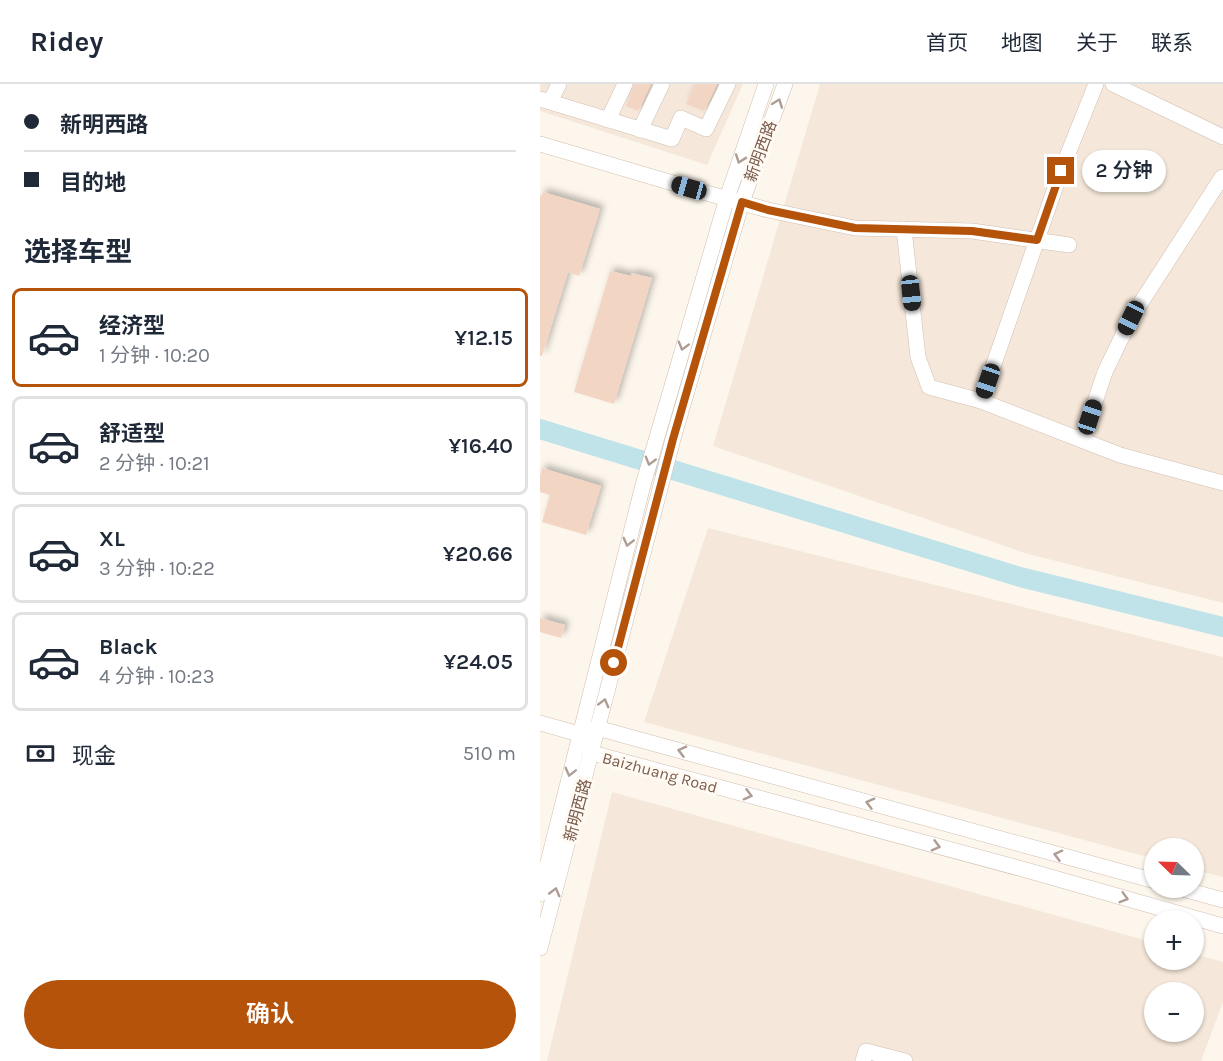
<!DOCTYPE html>
<html lang="zh">
<head>
<meta charset="utf-8">
<style>
	:root { --surface:#fff; --page:#f6f6f7; --text:#1f2937; --muted:#747a83; --line:#e0e1e3; --accent:#b45309 }
	body { margin:0; font-family:Karla,"Noto Sans SC",sans-serif; background:var(--page); color:var(--text); height:100vh; display:flex; flex-direction:column; font-size:22px; white-space:nowrap }
	* { box-sizing:border-box; margin:0 }
	p { font-size:20px; color:var(--muted) }
	.icon { flex:none; width:33px; height:33px; fill:none; stroke:currentColor; stroke-width:2; stroke-linecap:round; stroke-linejoin:round }
	.map { position:relative; flex:1; overflow:hidden }
	.drawer { display:flex; flex-direction:column; background:var(--surface); width:540px }
	.drawer>* { flex:none }
	.banner { display:grid; align-content:center; height:132px; padding:0 24px; background:var(--surface) }
	.needle { width:39px; rotate:293deg }
	.tools { position:absolute; left:604px; top:754px; display:grid; gap:12px }
	.tools a { display:grid; place-items:center; width:60px; height:60px; border-radius:50%; background:var(--surface); box-shadow:0 2px 4px #0004; font-size:30px }
	.end { position:absolute; width:27px; height:27px; margin:-14px; border:8px solid #b45309; background:#fff; box-shadow:0 0 0 3px #fff }
	.from { border-radius:50% }
	.bubble { position:absolute; height:42px; border-radius:21px; background:var(--surface); box-shadow:0 2px 4px #0004; font-size:20px; font-weight:600; line-height:42px; text-align:center }
	.car { position:absolute; width:18px; height:36px; margin:-18px -9px; border-radius:8px; box-shadow:0 0 4px 2px #0007; background:linear-gradient(#222 24%,#8ab4d8 0 40%,#222 0 76%,#8ab4d8 0 86%,#222 0) }
	.banner b { display:flex; align-items:center; gap:21px; height:57px; font-size:22px }
	.banner b+b { border-top:2px solid var(--line) }
	.banner i { width:15px; height:15px; background:var(--text) }
	ul { padding:0; list-style:none }
	li { display:flex; align-items:center; gap:18px; height:99px; margin:0 12px 9px; padding:0 12px; border:3px solid var(--line); border-radius:9px }
	li div { flex:1 }
	li b { display:block; font-size:22px }
	li em { font-style:normal; font-weight:600 }
	li.current { border-color:var(--accent) }
	li>.icon { width:54px; height:54px; stroke-width:1.5 }
	h2 { padding:0 24px; font-size:27px; line-height:72px }
	.pay { display:flex; align-items:center; gap:15px; height:66px; padding:0 24px; font-size:22px }
	.pay p { margin-inline-start:auto }
	.primary-button { display:flex; gap:12px; margin-top:auto; padding:12px 24px }
	.primary-button a { flex:1; height:69px; border-radius:36px; background:var(--accent); color:#fff; font-size:24px; font-weight:600; line-height:69px; text-align:center }
	header { display:flex; align-items:center; gap:36px; box-sizing:border-box; height:84px; padding:0 30px; background:var(--surface); border-bottom:2px solid var(--line) }
	header strong { font-size:28px }
	nav { display:flex; gap:33px; margin-inline-start:auto; font-size:21px }
	main { display:flex; flex:1; min-height:0 }
	.map>svg:first-child { display:block }
	.residential { fill:#f5e8da; fill-rule:evenodd }
	.lines { fill:none; stroke-linecap:round; stroke-linejoin:round }
	.river { stroke:#bfe3e8; stroke-width:20 }
	.building { fill:#f3d5c3; filter:url(#shadow) }
	.minor-casing { stroke:#d1beb0; stroke-width:16 }
	.minor { stroke:#fff; stroke-width:15 }
	.oneway { stroke:#af9d94 }
	.route { stroke:#b45309; stroke-width:8 }
	.labels { text-anchor:middle; stroke-width:6; stroke-linejoin:round; paint-order:stroke }
	.street-label { font-size:16px; fill:#7a5c4d; stroke:#fffaf3 }
</style>
</head>
<body>
<header>
<strong>Ridey</strong>
<nav><a>首页</a><a>地图</a><a>关于</a><a>联系</a></nav>
</header>
<main>
<section class="drawer">
<div class="banner">
<b><i class="from"></i>新明西路</b>
<b><i></i>目的地</b>
</div>
<h2>选择车型</h2>
<ul>
<li class="current"><svg class="icon" aria-label="car" viewBox="0 0 24 24"><path d="M5 17H2v-5l4-1 3-4h7l3 4 3 1v5h-3M9 17h6M6 11h13"/><circle cx="7" cy="17" r="2"/><circle cx="17" cy="17" r="2"/></svg><div><b>经济型</b><p>1 分钟 · 10:20</p></div><em>¥12.15</em></li>
<li><svg class="icon" aria-label="car" viewBox="0 0 24 24"><path d="M5 17H2v-5l4-1 3-4h7l3 4 3 1v5h-3M9 17h6M6 11h13"/><circle cx="7" cy="17" r="2"/><circle cx="17" cy="17" r="2"/></svg><div><b>舒适型</b><p>2 分钟 · 10:21</p></div><em>¥16.40</em></li>
<li><svg class="icon" aria-label="car" viewBox="0 0 24 24"><path d="M5 17H2v-5l4-1 3-4h7l3 4 3 1v5h-3M9 17h6M6 11h13"/><circle cx="7" cy="17" r="2"/><circle cx="17" cy="17" r="2"/></svg><div><b>XL</b><p>3 分钟 · 10:22</p></div><em>¥20.66</em></li>
<li><svg class="icon" aria-label="car" viewBox="0 0 24 24"><path d="M5 17H2v-5l4-1 3-4h7l3 4 3 1v5h-3M9 17h6M6 11h13"/><circle cx="7" cy="17" r="2"/><circle cx="17" cy="17" r="2"/></svg><div><b>Black</b><p>4 分钟 · 10:23</p></div><em>¥24.05</em></li>
</ul>
<div class="pay"><svg class="icon" aria-label="cash" viewBox="0 0 24 24"><path d="M3 7h18v10H3z"/><circle cx="12" cy="12" r="2"/></svg>现金<p>510 m</p></div>
<div class="primary-button"><a>确认</a></div>
</section>
<div class="map">
<svg width="683" height="977" viewBox="0 0 683 977">
	<defs>
		<filter id="shadow"><feDropShadow dx="4" dy="-4" stdDeviation="3" flood-color="#0004"/></filter>
	</defs>
	<rect width="100%" height="100%" fill="#fdf6ec"/>
	<g class="residential">
		<polygon points="0,0 203,0 167,81 0,27"/>
		<polygon points="280,0 683,0 683,519 488,470 173,362"/>
		<polygon points="168,444 683,573 683,793 654,786 654,765 615,765 615,775 104,638"/>
		<path d="M72 708 615 859V876H654V870L683 878V918L661 977H7ZM615 909H654V948H615Z"/>
	</g>
	<g class="lines">
		<polyline class="river" points="0,345 480,493 683,543"/>
	</g>
	<g class="building">
		<polygon points="95,0 111,0 98,27 86,22"/>
		<polygon points="156,0 177,0 164,27 146,20"/>
		<polygon points="3,108 60,125 39,192 28,188 2,272 0,272 0,112 2,112"/>
		<polygon points="70,187 91,192 92,189 112,194 74,320 34,308"/>
		<polygon points="2,384 61,402 46,451 2,438 10,411 0,408 0,392"/>
		<polygon points="0,534 25,541 21,554 0,548"/>
	</g>
	<g class="lines">
		<defs>
			<g id="minor">
				<polyline points="556,0 521,87 441,317 580,371 683,399"/>
				<polyline points="573,0 683,53"/>
				<polyline points="0,15 132,55 141,34 166,45 188,0"/>
				<polyline points="10,18 19,0"/>
				<polyline points="68,36 85,0"/>
				<polyline points="100,46 122,0"/>
				<polyline points="0,60 170,110 228,126 315,144 432,147 529,161"/>
				<polyline points="364,145 378,273 389,303 441,317"/>
				<polyline points="542,356 565,288 591,234 682,93"/>
				<polyline points="0,639 39,650"/>
				<polyline points="47,647 57,644 615,797"/>
				<polyline points="47,663 52,669 486,786 683,842"/>
				<polyline points="639,804 683,816"/>
				<polyline points="0,810 103,401 187,114 226,0"/>
				<polyline points="0,864 133,355 202,118 245,0"/>
				<polyline points="323,977 326,967 365,977"/>
			</g>
		</defs>
		<use href="#minor" class="minor-casing"/>
		<use href="#minor" class="minor"/>
	</g>
	<defs><path id="oneway-chevron" d="M-2-3.5L2.5 0L-2 3.5" fill="none" stroke-width="1.6" stroke-linecap="round" stroke-linejoin="round" transform="scale(1.5)"/></defs>
	<g class="oneway">
		<use href="#oneway-chevron" transform="translate(238 19) rotate(-70)"/>
		<use href="#oneway-chevron" transform="translate(200 75) rotate(109)"/>
		<use href="#oneway-chevron" transform="translate(143 262) rotate(106)"/>
		<use href="#oneway-chevron" transform="translate(110 377) rotate(106)"/>
		<use href="#oneway-chevron" transform="translate(88 458) rotate(104)"/>
		<use href="#oneway-chevron" transform="translate(64 619) rotate(-75)"/>
		<use href="#oneway-chevron" transform="translate(142 667) rotate(-165)"/>
		<use href="#oneway-chevron" transform="translate(30 688) rotate(104)"/>
		<use href="#oneway-chevron" transform="translate(208 711) rotate(15)"/>
		<use href="#oneway-chevron" transform="translate(330 719) rotate(-165)"/>
		<use href="#oneway-chevron" transform="translate(396 762) rotate(15)"/>
		<use href="#oneway-chevron" transform="translate(518 771) rotate(-165)"/>
		<use href="#oneway-chevron" transform="translate(15 808) rotate(-75)"/>
		<use href="#oneway-chevron" transform="translate(584 814) rotate(16)"/>
	</g>
	<g class="lines">
		<polyline class="route" points="74,579 133,355 202,118 228,126 315,144 432,147 497,156 521,87"/>
	</g>
	<g class="labels">
		<g class="street-label">
			<text transform="translate(220 67) rotate(-70)" y="6">新明西路</text>
			<text transform="translate(120 688) rotate(15)" y="6">Baizhuang Road</text>
			<text transform="translate(37 726) rotate(-75)" y="6">新明西路</text>
		</g>
	</g>
</svg>
<div class="tools">
<a><svg class="needle" viewBox="-14 -14 28 28"><path d="M0-13l5 13h-10z" fill="#e53935"/><path d="M0 13l5-13h-10z" fill="#747a83"/></svg></a>
<a>+</a>
<a>−</a>
</div>
<i class="end from" style="left:74px;top:579px"></i>
<i class="end" style="left:521px;top:87px"></i>
<div class="bubble" style="left:542px;top:66px;width:84px">2 分钟</div>
<i class="car" style="left:149px;top:104px;rotate:286deg"></i>
<i class="car" style="left:371px;top:209px;rotate:174deg"></i>
<i class="car" style="left:591px;top:234px;rotate:206deg"></i>
<i class="car" style="left:448px;top:297px;rotate:199deg"></i>
<i class="car" style="left:550px;top:333px;rotate:18deg"></i>
</div>
</main>
</body>
</html>
